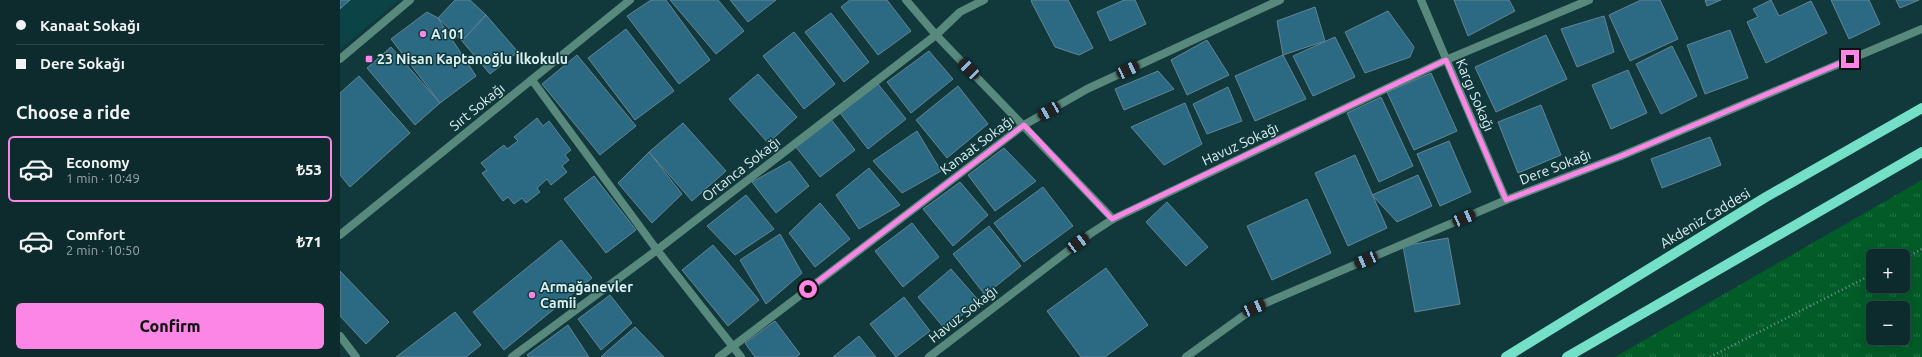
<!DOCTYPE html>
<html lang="en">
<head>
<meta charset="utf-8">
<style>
	:root { --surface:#0d2b2d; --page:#163335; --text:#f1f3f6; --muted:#9aa7aa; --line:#2d4749; --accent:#fb86e5 }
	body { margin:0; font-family:Ubuntu,sans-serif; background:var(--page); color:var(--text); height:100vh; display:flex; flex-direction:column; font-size:15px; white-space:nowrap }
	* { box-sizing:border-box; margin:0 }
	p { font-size:13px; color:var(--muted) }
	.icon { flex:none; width:22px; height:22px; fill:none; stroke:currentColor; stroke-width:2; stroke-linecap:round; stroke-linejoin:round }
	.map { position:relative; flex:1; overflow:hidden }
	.drawer { display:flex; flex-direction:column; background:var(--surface); width:340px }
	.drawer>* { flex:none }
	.guide { display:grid; align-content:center; height:88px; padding:0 16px; background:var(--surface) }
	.controls { position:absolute; left:1526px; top:249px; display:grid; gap:8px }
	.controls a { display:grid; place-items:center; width:44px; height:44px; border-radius:6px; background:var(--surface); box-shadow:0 4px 16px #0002,0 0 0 1px var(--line); font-size:20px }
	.end { position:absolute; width:18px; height:18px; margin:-9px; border:5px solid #fb86e5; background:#111; box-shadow:0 0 0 2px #111 }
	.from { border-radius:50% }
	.car { position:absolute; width:12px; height:24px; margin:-12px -6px; border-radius:5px; box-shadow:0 0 3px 1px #0007; background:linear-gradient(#222 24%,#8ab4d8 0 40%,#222 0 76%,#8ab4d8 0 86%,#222 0) }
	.guide b { display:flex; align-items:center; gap:14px; height:38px; font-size:15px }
	.guide b+b { border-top:1px solid var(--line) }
	.guide i { width:10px; height:10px; background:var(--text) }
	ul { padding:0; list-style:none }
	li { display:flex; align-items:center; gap:12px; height:66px; margin:0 8px 6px; padding:0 8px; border:2px solid transparent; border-radius:6px }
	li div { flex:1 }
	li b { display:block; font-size:15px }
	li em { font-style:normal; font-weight:800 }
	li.current { border-color:var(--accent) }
	li>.icon { width:36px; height:36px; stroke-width:1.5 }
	h2 { padding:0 16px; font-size:18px; line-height:48px }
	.cta { display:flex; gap:8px; margin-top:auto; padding:8px 16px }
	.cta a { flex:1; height:46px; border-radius:6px; background:var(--accent); color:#111; font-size:16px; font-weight:800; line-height:46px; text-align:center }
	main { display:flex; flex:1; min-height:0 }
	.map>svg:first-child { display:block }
	.built { fill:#0c4347 }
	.park { fill:url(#park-tufts); fill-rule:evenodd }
	.building { fill:#2c6a84; stroke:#648494 }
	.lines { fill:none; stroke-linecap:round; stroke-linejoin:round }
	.path { stroke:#729193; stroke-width:2.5; stroke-dasharray:1 3; stroke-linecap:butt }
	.minor { stroke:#58897c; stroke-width:8 }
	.tertiary { stroke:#58897c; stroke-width:8 }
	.primary { stroke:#74e0c7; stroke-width:10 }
	.route { stroke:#fb86e5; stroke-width:5 }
	.poi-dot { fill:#fb86e5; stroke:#11393c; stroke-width:1.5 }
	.labels { text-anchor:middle; stroke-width:3; stroke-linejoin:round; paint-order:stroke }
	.poi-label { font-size:14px; font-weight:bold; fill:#dbf0f1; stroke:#11393c; text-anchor:start }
	.street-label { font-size:14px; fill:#dbf0f1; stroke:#11393c }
</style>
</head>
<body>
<main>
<section class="drawer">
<div class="guide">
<b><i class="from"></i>Kanaat Sokağı</b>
<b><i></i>Dere Sokağı</b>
</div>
<h2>Choose a ride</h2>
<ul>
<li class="current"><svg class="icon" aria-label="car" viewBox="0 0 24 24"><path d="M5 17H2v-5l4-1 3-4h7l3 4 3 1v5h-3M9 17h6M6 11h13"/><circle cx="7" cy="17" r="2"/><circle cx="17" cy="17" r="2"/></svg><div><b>Economy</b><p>1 min · 10:49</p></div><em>₺53</em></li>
<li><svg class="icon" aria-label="car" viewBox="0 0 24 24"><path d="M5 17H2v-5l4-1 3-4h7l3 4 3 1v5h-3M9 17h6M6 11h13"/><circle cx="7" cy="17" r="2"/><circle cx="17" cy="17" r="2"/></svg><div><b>Comfort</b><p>2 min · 10:50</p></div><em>₺71</em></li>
</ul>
<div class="cta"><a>Confirm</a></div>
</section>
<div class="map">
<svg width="1582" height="357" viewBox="0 0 1582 357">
	<defs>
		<pattern id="park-tufts" width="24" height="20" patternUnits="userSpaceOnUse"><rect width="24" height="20" fill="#025c27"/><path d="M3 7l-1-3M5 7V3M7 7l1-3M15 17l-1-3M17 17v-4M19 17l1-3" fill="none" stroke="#267447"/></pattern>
	</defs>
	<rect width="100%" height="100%" fill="#11393c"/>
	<polygon class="built" points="0,0 59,0 0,49"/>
	<path class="park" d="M1582 180V357H1275ZM1533 256H1563V286H1533ZM1533 308H1563V338H1533Z"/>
	<g class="building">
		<polygon points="0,0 10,0 0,9"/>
		<polygon points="115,0 130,0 146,15 122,41 98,18"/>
		<polygon points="311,0 326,0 370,60 339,84 287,16"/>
		<polygon points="330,0 378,0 404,31 376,54"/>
		<polygon points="390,0 436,0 408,22"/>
		<polygon points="510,0 547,0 571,31 538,55 501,7"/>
		<polygon points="692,0 728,0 753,48 739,55 715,47 691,1"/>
		<polygon points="784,0 795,0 806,24 770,41 757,12"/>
		<polygon points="1114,0 1169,0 1175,11 1128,36"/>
		<polygon points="1301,0 1320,0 1338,39 1290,61 1269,15"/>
		<polygon points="1365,0 1381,0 1367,6"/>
		<polygon points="1431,0 1439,16 1471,1 1487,33 1426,63 1407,22 1418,17 1413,9"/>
		<polygon points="1491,0 1529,0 1540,24 1509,39"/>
		<polygon points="1556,0 1579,0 1560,8"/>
		<polygon points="975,7 985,41 943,55 937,21"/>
		<polygon points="1048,11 1074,47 1070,57 1025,73 1005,32"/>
		<polygon points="87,12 98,18 136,76 100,103 51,39"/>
		<polygon points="491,13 529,62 504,82 465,32"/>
		<polygon points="146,15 178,52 150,74 122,41"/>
		<polygon points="1264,16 1274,52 1237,67 1221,29"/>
		<polygon points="286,29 334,91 295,120 248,58"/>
		<polygon points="1390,30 1408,78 1365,94 1347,45"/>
		<polygon points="454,32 495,84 464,109 423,56"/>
		<polygon points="1206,35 1227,79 1156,112 1135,67"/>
		<polygon points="995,37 1015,77 973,96 953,56"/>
		<polygon points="867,40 889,75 847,95 831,60"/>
		<polygon points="1332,46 1357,96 1321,114 1296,64"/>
		<polygon points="51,47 100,103 75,125 27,68"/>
		<polygon points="589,51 613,79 571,113 547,82"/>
		<polygon points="237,55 296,126 260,155 202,84"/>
		<polygon points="943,55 966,99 915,121 895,76"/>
		<polygon points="1288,70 1307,113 1271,129 1252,85"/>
		<polygon points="818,71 834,89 784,110 775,89"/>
		<polygon points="1091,73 1117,131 1074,150 1047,92"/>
		<polygon points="418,74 457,117 428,143 389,99"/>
		<polygon points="19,76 70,133 10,187 0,175 0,93"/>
		<polygon points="538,84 566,119 528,149 500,113"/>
		<polygon points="618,86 648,124 607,158 576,120"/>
		<polygon points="888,87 902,121 867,134 853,104"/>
		<polygon points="1041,97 1073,166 1039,182 1007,113"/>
		<polygon points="845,103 862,144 824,165 791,127"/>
		<polygon points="1201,105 1221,155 1178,173 1158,122"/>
		<polygon points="197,118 203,126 209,121 231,150 225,155 229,160 222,166 227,172 211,185 207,179 197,188 200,192 186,203 182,198 174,204 168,197 163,201 142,173 147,170 141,163 164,145 167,149 178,141 174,137"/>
		<polygon points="490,118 515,150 480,177 455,146"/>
		<polygon points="343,123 386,171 352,201 309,152"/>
		<polygon points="577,131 601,171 562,193 533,161"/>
		<polygon points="1370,137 1381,165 1322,188 1311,159"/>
		<polygon points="1109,141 1131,192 1100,206 1077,154"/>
		<polygon points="664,148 696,181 655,211 628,175"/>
		<polygon points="309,152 342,194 312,223 278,183"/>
		<polygon points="1015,155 1047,228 1008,246 975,173"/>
		<polygon points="450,161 469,186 436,213 412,182"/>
		<polygon points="529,168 560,205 519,229 496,195"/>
		<polygon points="1078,175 1092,206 1057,222 1032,195"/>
		<polygon points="254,176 296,230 266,253 224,199"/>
		<polygon points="620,182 648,215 613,246 583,209"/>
		<polygon points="703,187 733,226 684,262 654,223"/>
		<polygon points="406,195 434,229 395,255 367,226"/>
		<polygon points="967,199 991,253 932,280 907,226"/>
		<polygon points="827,202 868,247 846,266 806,222"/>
		<polygon points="480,203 510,239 475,267 449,233"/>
		<polygon points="572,223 599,257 563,287 535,251"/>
		<polygon points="649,226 681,266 645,295 613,254"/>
		<polygon points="440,234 462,273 426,304 400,260"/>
		<polygon points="1108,238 1120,304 1075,312 1063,246"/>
		<polygon points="221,240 252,278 164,350 133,312"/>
		<polygon points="373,245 419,300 388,326 342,270"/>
		<polygon points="766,268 808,325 765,357 741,357 707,311"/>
		<polygon points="611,269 639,301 605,329 578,297"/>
		<polygon points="0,271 49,322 26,344 0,316"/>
		<polygon points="270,295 292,323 261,350 238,319"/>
		<polygon points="564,297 590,331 556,357 530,324"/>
		<polygon points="115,312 141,345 126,357 56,357"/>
		<polygon points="435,321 460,354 456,357 415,357 405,343"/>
		<polygon points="228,325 249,357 189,357 187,355"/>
		<polygon points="295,327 324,357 261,357 264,354"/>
		<polygon points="519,336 536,357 493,357"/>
	</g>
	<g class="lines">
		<g class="path">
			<polyline points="1563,259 1582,249"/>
			<polyline points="1370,357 1533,274"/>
		</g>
		<g class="minor">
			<polyline points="566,0 596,35 773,219"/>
			<polyline points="1081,0 1166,200"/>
			<polyline points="192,80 317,250 401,357"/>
			<polyline points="0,235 290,0"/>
			<polyline points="0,336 16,357"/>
			<polyline points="172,357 317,250 596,35 620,12 644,0"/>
			<polyline points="379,357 684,125 747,89 940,0"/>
			<polyline points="589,357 750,234 773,219 1106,60 1249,0"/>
			<polyline points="846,357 914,308 1166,200 1281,156 1582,29"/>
		</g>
		<polyline class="tertiary" points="0,59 70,0"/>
		<g class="primary">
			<polyline points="1166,357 1426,197 1582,108"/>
			<polyline points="1227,357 1582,152"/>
		</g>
	</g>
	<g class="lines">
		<polyline class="route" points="468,289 684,125 772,219 1106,60 1166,200 1281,156 1510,59"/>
	</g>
	<g class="poi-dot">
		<circle cx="83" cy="34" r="4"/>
		<rect x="25" y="55" width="8" height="8" rx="2"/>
		<circle cx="192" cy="295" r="4"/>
	</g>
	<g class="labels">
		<g class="poi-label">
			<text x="91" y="39">A101</text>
			<text x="37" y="64">23 Nisan Kaptanoğlu İlkokulu</text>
			<text x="200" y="292">Armağanevler<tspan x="200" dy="16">Camii</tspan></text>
		</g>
		<g class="street-label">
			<text transform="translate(1135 95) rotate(67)" y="5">Kargı Sokağı</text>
			<text transform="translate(137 107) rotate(-39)" y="5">Sırt Sokağı</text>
			<text transform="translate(900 144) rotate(-25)" y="5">Havuz Sokağı</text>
			<text transform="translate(637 145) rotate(-37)" y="5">Kanaat Sokağı</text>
			<text transform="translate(1215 167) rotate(-21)" y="5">Dere Sokağı</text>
			<text transform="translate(401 169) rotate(-38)" y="5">Ortanca Sokağı</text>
			<text transform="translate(1365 218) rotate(-31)" y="5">Akdeniz Caddesi</text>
			<text transform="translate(623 314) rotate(-38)" y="5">Havuz Sokağı</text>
		</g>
	</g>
</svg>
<div class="controls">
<a>+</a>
<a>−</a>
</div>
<i class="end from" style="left:468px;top:289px"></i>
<i class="end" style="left:1510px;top:59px"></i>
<i class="car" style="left:629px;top:69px;rotate:316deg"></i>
<i class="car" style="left:788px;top:70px;rotate:65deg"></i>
<i class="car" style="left:709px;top:111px;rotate:240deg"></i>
<i class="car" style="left:1124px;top:218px;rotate:67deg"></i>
<i class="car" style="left:738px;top:243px;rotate:53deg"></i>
<i class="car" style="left:1026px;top:260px;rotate:247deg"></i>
<i class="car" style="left:914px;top:308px;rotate:67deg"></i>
</div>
</main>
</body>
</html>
